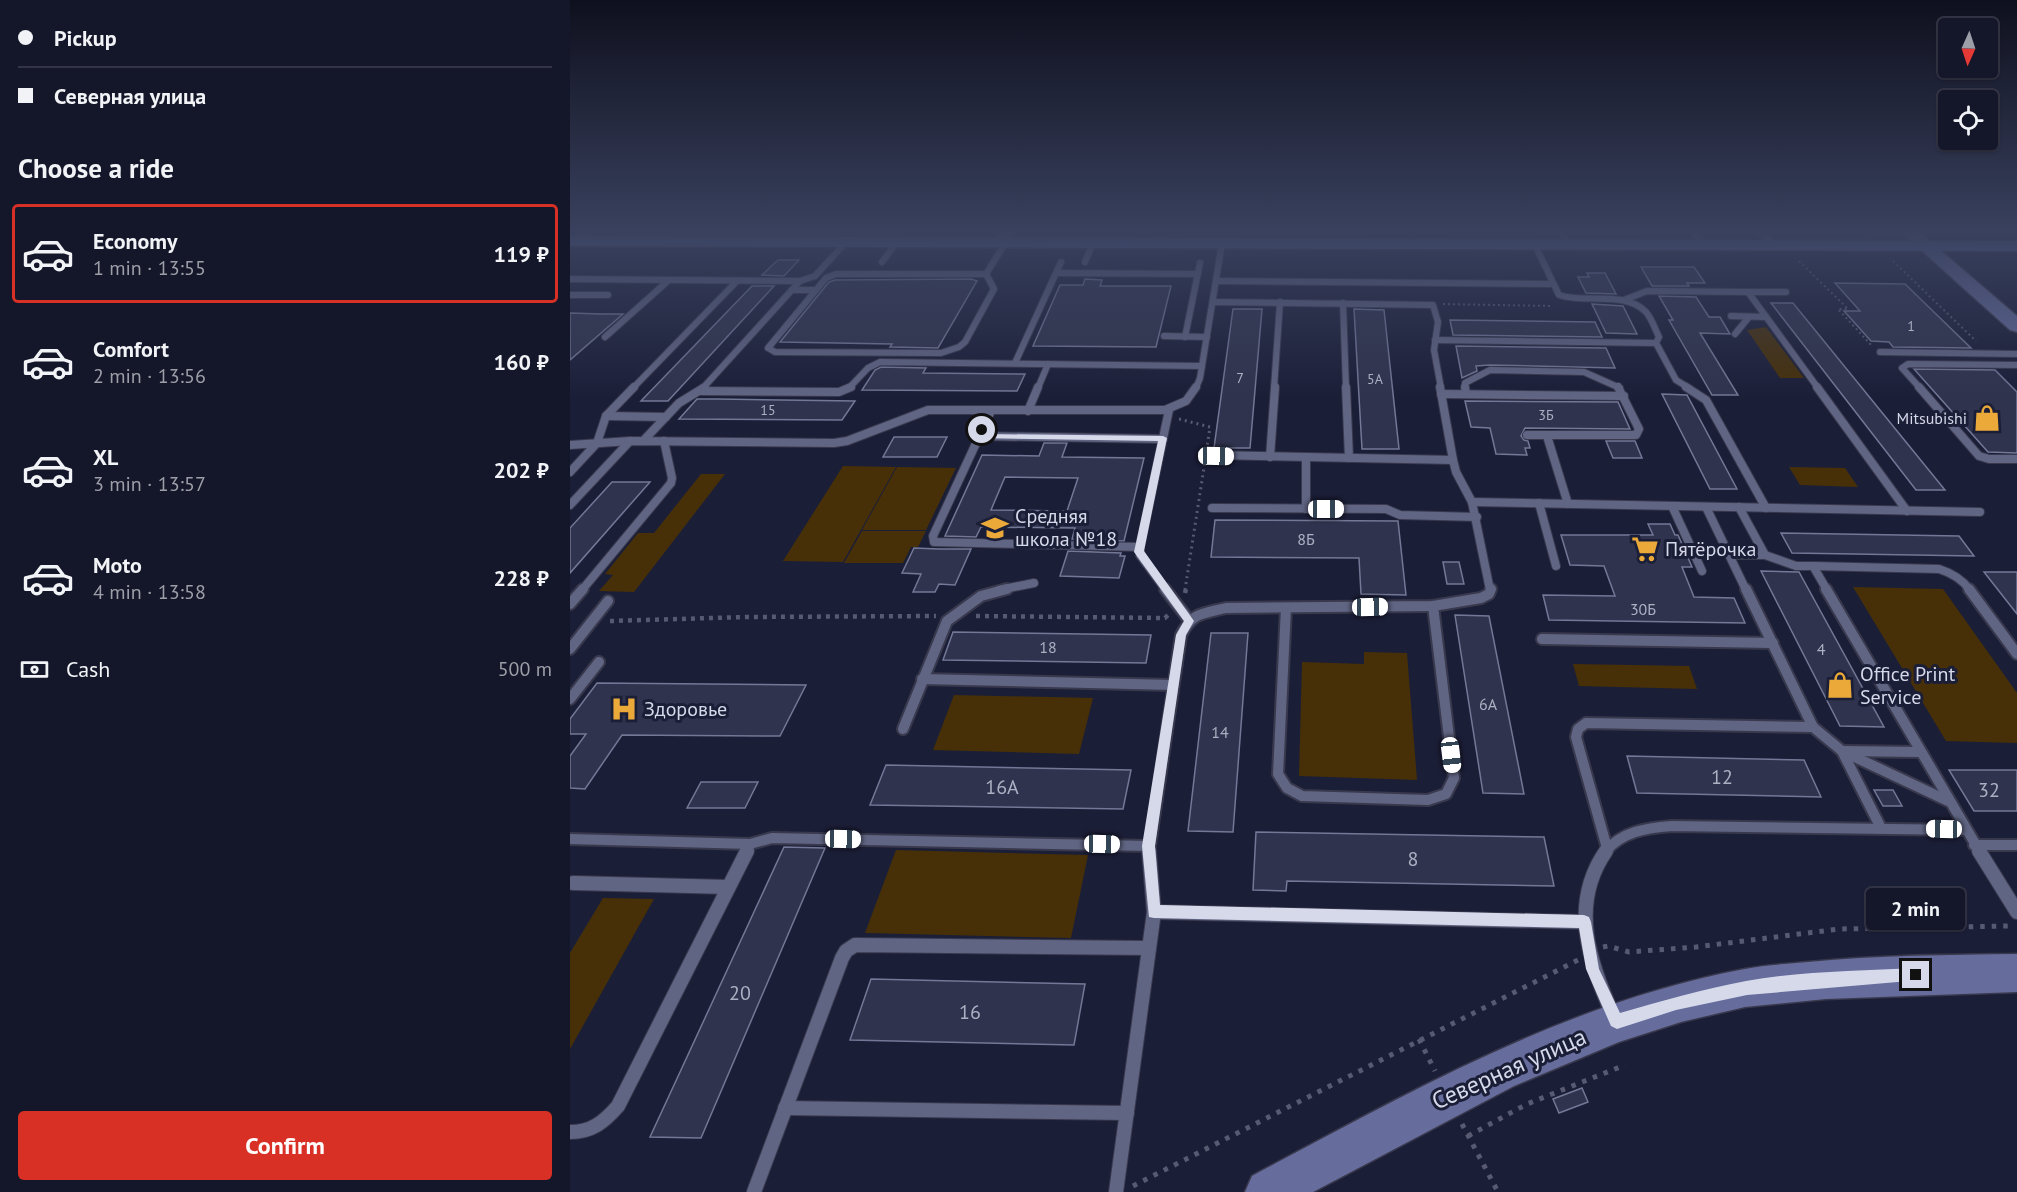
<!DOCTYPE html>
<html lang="en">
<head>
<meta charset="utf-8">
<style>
	:root { --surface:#141629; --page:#212335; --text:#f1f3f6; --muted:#9d9fa8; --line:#333546; --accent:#d93025 }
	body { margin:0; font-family:"PT Sans",sans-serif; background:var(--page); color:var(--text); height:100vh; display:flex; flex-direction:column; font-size:22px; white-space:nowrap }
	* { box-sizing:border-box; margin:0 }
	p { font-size:20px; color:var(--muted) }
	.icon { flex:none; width:33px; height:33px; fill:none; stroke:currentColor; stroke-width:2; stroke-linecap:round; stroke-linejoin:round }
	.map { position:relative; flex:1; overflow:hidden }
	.drawer { display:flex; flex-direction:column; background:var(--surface); width:570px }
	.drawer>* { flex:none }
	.banner { display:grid; align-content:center; height:132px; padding:0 18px; background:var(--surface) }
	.needle { width:39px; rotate:183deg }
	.fabs { position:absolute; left:1368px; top:18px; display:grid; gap:12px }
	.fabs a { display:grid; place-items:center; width:60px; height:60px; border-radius:6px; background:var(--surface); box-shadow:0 2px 4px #0004,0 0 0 2px var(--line); font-size:30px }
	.end { position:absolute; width:27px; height:27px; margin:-14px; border:8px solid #d6d9ea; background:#111; box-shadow:0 0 0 3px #111 }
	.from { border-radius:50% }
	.bubble { position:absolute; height:42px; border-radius:6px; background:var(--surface); box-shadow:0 2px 4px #0004,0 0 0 2px var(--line); font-size:20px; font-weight:800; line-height:42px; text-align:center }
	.car { position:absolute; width:18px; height:36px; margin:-18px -9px; border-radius:8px; box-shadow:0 0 4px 2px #0007; background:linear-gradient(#fff 24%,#345 0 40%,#fff 0 76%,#345 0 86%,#fff 0) }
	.banner b { display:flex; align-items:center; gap:21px; height:57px; font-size:22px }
	.banner b+b { border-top:2px solid var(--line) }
	.banner i { width:15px; height:15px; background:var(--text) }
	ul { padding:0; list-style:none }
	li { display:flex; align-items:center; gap:18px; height:99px; margin:0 12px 9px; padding:0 6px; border:3px solid transparent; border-radius:6px }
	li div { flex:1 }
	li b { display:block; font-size:22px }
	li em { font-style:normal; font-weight:800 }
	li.selected { border-color:var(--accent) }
	li>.icon { width:54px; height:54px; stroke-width:1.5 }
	h2 { padding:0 18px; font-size:27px; line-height:72px }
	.pay { display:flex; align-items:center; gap:15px; height:66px; padding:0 18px; font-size:22px }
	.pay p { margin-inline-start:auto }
	.primary-button { display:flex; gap:12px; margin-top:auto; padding:12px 18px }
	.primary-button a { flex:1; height:69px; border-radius:6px; background:var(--accent); color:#fff; font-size:24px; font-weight:800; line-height:69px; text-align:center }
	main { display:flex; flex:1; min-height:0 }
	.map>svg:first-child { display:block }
	.green { fill:#473008 }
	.building { fill:#30334d; stroke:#737896; stroke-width:1.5; fill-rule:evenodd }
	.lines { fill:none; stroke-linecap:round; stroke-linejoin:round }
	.service-far3-casing { stroke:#39394e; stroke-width:8 }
	.service-far2-casing { stroke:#39394e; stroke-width:10 }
	.service-far1-casing { stroke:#39394e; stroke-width:14 }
	.service-casing { stroke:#39394e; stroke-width:16 }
	.minor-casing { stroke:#39394e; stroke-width:3 }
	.secondary-casing { stroke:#39394e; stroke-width:3 }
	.primary-casing { stroke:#39394e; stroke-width:3 }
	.path-far3 { stroke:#575a71; stroke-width:2; stroke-dasharray:2 3; stroke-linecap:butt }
	.path-far2 { stroke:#575a71; stroke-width:3; stroke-dasharray:2 4; stroke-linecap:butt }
	.path-far1 { stroke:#575a71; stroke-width:4.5; stroke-dasharray:4 5; stroke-linecap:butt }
	.path { stroke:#575a71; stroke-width:5; stroke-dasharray:4.5 7; stroke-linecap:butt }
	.service-far3 { stroke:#606583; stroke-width:6 }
	.service-far2 { stroke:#606583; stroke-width:8 }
	.service-far1 { stroke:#606583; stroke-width:10 }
	.service { stroke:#606583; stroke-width:14 }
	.minor { fill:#606583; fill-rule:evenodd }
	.secondary { fill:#666c9c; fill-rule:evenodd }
	.primary { fill:#6c73b6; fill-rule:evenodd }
	.route { fill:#d6d9ea }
	.labels { text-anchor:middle; stroke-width:6; stroke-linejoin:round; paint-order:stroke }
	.far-number-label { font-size:14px; fill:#acb0c3 }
	.far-poi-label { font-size:16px; fill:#d6d9ea; stroke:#1b1e37; text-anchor:end }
	.number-label { font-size:16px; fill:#acb0c3 }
	.poi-label { font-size:20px; fill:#d6d9ea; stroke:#1b1e37; text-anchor:start }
	.near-number-label { font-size:20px; fill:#acb0c3 }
	.near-street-label { font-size:24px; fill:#d6d9ea; stroke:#1b1e37 }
</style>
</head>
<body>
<main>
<section class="drawer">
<div class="banner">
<b><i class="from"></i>Pickup</b>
<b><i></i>Северная улица</b>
</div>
<h2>Choose a ride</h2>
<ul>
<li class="selected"><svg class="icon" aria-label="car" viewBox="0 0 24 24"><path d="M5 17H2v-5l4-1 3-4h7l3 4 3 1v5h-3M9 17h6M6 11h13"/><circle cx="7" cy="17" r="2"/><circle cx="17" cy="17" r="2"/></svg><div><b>Economy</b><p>1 min · 13:55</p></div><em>119 ₽</em></li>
<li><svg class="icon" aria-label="car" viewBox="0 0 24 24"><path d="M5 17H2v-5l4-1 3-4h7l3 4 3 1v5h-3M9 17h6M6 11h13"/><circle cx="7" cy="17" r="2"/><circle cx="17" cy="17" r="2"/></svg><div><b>Comfort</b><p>2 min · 13:56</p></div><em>160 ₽</em></li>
<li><svg class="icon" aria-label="car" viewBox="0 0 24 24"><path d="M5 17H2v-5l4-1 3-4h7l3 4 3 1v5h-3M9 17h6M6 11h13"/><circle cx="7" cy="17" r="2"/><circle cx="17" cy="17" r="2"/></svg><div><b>XL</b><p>3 min · 13:57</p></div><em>202 ₽</em></li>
<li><svg class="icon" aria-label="car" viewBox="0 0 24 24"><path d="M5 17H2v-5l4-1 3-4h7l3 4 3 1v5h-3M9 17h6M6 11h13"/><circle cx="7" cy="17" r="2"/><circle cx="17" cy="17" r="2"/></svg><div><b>Moto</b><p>4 min · 13:58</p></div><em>228 ₽</em></li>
</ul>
<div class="pay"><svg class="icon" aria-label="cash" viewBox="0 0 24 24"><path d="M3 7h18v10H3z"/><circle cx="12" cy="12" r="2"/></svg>Cash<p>500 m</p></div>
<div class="primary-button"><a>Confirm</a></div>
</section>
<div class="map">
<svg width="1447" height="1192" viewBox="0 0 1447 1192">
	<rect width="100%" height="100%" fill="#1b1e37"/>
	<g class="green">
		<polygon points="1196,327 1234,378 1210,378 1177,330"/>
		<polygon points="273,466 326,467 273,562 213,561"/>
		<polygon points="327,467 386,468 356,530 292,530"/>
		<polygon points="1219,467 1275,468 1288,487 1230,485"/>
		<polygon points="131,474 155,474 64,592 29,591 43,575 35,574 68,533 84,533"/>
		<polygon points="292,531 356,531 348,547 341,547 333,563 274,563"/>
		<polygon points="1283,587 1373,589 1447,693 1447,743 1376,741"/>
		<polygon points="794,652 837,653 847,780 729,776 732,662 794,664"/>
		<polygon points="1003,664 1119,666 1127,689 1009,686"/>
		<polygon points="384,695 523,698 509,754 363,750"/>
		<polygon points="326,850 518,855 501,938 295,933"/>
		<polygon points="33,898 84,899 0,1049 0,953"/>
	</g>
	<g class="building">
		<polygon points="208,260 229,260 214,276 192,275"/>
		<polygon points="1071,267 1124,267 1135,283 1117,283 1119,286 1082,286"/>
		<polygon points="1017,273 1035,273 1046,294 1016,293 1008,277 1019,277"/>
		<polygon points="401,279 407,281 368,348 320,347 322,344 210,342 259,282 265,280"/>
		<polygon points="515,279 532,280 530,286 601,286 586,347 463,346 490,285 513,285"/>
		<polygon points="1265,283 1335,284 1401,348 1323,347 1319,342 1301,341 1274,311 1290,311"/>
		<polygon points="182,286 204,286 98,401 71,401"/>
		<polygon points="1089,296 1126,297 1139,317 1150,317 1160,334 1130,333 1168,395 1142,395 1099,320 1103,320"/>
		<polygon points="1201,303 1223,303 1375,490 1346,490"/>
		<polygon points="1022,304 1053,306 1067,334 1036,333"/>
		<polygon points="663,309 692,309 680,448 644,448"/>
		<polygon points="784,309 814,310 829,449 792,449"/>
		<polygon points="0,313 32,314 53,314 0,360"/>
		<polygon points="880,320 1025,322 1032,337 883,335"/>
		<polygon points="886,346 1036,348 1045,368 920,365 906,366 907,371 892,378"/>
		<polygon points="311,367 356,368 353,373 455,374 447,391 292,390 305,370"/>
		<polygon points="1344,369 1425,370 1447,392 1447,453 1418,452"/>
		<polygon points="1092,394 1117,395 1167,489 1140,489"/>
		<polygon points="127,399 148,399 285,401 272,420 109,419"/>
		<polygon points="895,401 1048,402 1060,429 955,428 951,436 954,440 958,441 960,448 955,448 957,455 926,454 920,428 901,427"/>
		<polygon points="324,437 377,437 367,457 313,457"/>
		<polygon points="1036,441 1065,441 1072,458 1043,458"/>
		<path d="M474 443H497L492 457 574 458 554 541 502 539 505 528 411 527 406 537 375 536 412 455 469 456ZM435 477 508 478 497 511 421 510Z"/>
		<polygon points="42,482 80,482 0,573 0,528"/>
		<polygon points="645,520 828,521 836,595 791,594 789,558 641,557"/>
		<polygon points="1078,524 1100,524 1105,535 1108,535 1122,567 1112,567 1124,597 1164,598 1175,623 979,620 973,595 1045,596 1034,566 1000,565 991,535 1083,535"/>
		<polygon points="1211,533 1389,536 1404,556 1222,553"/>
		<polygon points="344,548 369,549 401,549 385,585 369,584 365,592 343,592 351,574 332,573"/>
		<polygon points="498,551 551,553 550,556 555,556 549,578 490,576"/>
		<polygon points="873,562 889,562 894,584 877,584"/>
		<polygon points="1191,571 1229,572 1314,727 1270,726"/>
		<polygon points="1414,572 1447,572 1447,614"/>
		<polygon points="885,615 919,616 954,794 913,793"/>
		<polygon points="383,632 581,635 576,663 373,660"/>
		<polygon points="641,633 678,633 663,832 618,831"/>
		<polygon points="27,683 236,685 210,736 52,735 15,789 0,788 0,756 16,734 0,734 0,719"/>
		<polygon points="1057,756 1234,760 1251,797 1067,793"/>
		<polygon points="316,765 561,770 553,809 300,805"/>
		<polygon points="1379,770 1447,770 1447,811 1404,811"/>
		<polygon points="131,782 188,782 175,808 117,808"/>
		<polygon points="1304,790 1323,790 1332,806 1313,806"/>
		<polygon points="686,832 974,837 984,886 717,881 716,891 683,890"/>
		<polygon points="214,847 255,848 131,1138 80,1137"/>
		<polygon points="301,979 515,984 504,1045 280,1040"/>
		<polygon points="1012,1088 1018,1102 989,1113 983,1099"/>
	</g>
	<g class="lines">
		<defs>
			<g id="service-far3">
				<polyline points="992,232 998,245"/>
				<polyline points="1124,232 1133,245"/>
				<polyline points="5,241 17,232"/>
				<path d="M965 245 989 295C1015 304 1055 290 1076 312 1082 319 1085 329 1089 337L1086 343 1106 380 1119 388"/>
				<polyline points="312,262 327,242"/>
				<polyline points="515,262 523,243"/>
				<polyline points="487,273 628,274"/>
				<polygon points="266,274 416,274 424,289 395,342 389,347 371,353 205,352 198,348 256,278"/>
				<polyline points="416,274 436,242"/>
				<polyline points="0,279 230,281"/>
				<polyline points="646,281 982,284"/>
				<polyline points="222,290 246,290"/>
				<polyline points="1178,292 1216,292"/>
				<polyline points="0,295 38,295"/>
				<polyline points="1054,300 1077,291 1178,292 1248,388"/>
				<polyline points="643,302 863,305 868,322 864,350 871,388"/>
				<polyline points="773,303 776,388"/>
				<polyline points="1161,316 1196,317"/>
				<polyline points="1165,334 1179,317"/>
				<polyline points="594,336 637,337"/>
				<polyline points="35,337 99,280"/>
				<polyline points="615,337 630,263"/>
				<polyline points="865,340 1086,343"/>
				<polyline points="1310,352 1447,354"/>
				<polyline points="445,363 491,262"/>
				<polyline points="63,388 167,281"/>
				<polyline points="133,388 230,281 245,276 276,242"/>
				<polyline points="279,388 298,368 310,362 632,366"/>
				<polyline points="468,388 478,364"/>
				<polyline points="626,388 630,378 652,243"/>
				<polyline points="704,388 710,302"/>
				<polyline points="895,388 895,383 920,370 1014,372 1050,388"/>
				<polyline points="1350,388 1332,368 1338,364 1447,365"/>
			</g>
			<g id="service-far2">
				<polyline points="776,387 779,458"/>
				<polyline points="870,387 883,460 886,472 902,502 920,590"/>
				<polyline points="895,387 896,394"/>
				<polyline points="1116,387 1136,400 1196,508"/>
				<polyline points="1247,387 1337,511"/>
				<polyline points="1349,387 1409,456 1419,459 1447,459"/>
				<polyline points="131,391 269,392 281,387"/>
				<polyline points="871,394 1054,396"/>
				<polyline points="421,411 363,536 364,542 570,547 570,555 596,590"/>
				<polyline points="458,411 468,387"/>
				<polyline points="36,416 96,417"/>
				<polyline points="957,435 1066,435 1069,429 1048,387"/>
				<polyline points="409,436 593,439"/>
				<polyline points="977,436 998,504"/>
				<polyline points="73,441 109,403 135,387"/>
				<polyline points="0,445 60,441 264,443 277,441 358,410 595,410 616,401 626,387"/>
				<polyline points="646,455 883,460"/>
				<polyline points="700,457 705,387"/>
				<polyline points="736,457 736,509"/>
				<polyline points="0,472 27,443 36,416 64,387"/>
				<polyline points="902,502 1410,512"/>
				<polyline points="969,503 986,566"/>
				<polyline points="0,505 60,441"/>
				<polyline points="1102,506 1132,571"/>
				<polyline points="1136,507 1176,590"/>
				<polyline points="1169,507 1195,555 1226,566 1243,566 1257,590"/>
				<polyline points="642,508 816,509 830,515 907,517"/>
				<polyline points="570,547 599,410"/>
				<polyline points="1160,555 1195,555"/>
				<path d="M1243 566 1369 569C1382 573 1392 579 1400 590"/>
				<polyline points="12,590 101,483 102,478 94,441"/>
				<polyline points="429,590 464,583"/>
			</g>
			<g id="service-far1">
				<polyline points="595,589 619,620"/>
				<polyline points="1176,589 1243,727 1272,751 1378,801"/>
				<polyline points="1256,589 1410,852"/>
				<polyline points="1399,589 1447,654"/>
				<polyline points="0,604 13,589"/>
				<polyline points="716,608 708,774 717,788 732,796 858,800 876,794 884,778 863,606"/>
				<polyline points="972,639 1203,643"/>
				<polyline points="0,649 38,601"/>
				<polyline points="352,679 603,685"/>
				<polyline points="0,699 29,662"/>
				<polyline points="333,729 377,621 411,596 437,589"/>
				<polyline points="1311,828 1272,751 1349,752"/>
				<polyline points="0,839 180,844 202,838 579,846"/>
				<polyline points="1404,845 1447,845"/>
				<polyline points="1037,848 1006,737 1008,729 1016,723 1243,727"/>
				<polyline points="176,852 180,844"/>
				<path d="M579 852 611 635C623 612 632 614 656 608L863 606 911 598 919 594 921 589"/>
				<path d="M1035 852C1052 831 1077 828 1102 826L1395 830"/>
			</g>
			<g id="service">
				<path d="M1036 851C999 904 1019 963 1044 1017"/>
				<polyline points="1409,851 1447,912"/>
				<polyline points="3,883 158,887"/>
				<polyline points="584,912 1014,922"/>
				<polyline points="215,1108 557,1113"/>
				<path d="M0 1132C22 1132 34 1122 48 1106L177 851"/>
				<polyline points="184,1192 272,958 276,951 285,945 579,948"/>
				<polyline points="546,1192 584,912 579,851"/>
			</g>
			<polygon id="minor" points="1186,232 1197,232 1208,245 1203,248 1199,247"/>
			<g id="secondary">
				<polygon points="430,232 446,232 438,245 432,247 424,242"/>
				<polygon points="1331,232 1349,232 1447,316 1447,332 1440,330"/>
				<path d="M1447 954V992L1256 999 1175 1007 1111 1022 1049 1042 944 1086 743 1192H675L682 1176C839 1092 998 1002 1175 969 1195 965 1217 964 1238 962 1307 955 1377 955 1447 954Z"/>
			</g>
			<polygon id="primary" points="0,236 1447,241 1447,251 0,246"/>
		</defs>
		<use href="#service-far3" class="service-far3-casing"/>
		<use href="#service-far2" class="service-far2-casing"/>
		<use href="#service-far1" class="service-far1-casing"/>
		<use href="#service" class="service-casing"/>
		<use href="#minor" class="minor-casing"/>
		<use href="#secondary" class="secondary-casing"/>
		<use href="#primary" class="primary-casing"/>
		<g class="path-far3">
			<polyline points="1229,261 1278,309 1268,309 1302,346"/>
			<polyline points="1323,261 1406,341"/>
			<polyline points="873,304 983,306"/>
		</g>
		<g class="path-far2">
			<polyline points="609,419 640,427 637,447"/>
			<polyline points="615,590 635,461"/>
		</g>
		<g class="path-far1">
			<polyline points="615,593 616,589"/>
			<polyline points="406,616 595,618 598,615"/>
			<polyline points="40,621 177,617 366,616"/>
		</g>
		<g class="path">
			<polyline points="1033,947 1038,946 1059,952 1126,947 1269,929 1440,926"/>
			<polyline points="849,1039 865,1071"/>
			<polyline points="892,1124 928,1192"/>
			<polyline points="898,1136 957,1104 1055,1065"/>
			<polyline points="563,1186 1008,960"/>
		</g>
		<use href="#service-far3" class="service-far3"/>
		<use href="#service-far2" class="service-far2"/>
		<use href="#service-far1" class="service-far1"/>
		<use href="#service" class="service"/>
		<use href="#minor" class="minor"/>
		<use href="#secondary" class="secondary"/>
		<use href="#primary" class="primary"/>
	</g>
	<linearGradient id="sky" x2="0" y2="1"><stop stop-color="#0f101e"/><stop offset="0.58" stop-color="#39415e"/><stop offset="1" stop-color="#39415e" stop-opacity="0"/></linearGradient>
	<rect width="1447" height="399" fill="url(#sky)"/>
	<path class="route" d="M412 428 416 430 414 434 593 436 597 438 574 551 624 621 616 635 585 846 590 905 1014 915 1019 917 1021 922 1029 969 1050 1013C1092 1001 1133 989 1176 981 1231 971 1290 971 1346 968L1351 970 1353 975 1351 980 1177 995 1106 1010 1047 1029 1041 1026 1016 969 1009 928 584 918 579 917 572 846 606 635 614 621 564 552 588 441 407 438 408 430Z"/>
	<defs>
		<symbol id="shop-bare" viewBox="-9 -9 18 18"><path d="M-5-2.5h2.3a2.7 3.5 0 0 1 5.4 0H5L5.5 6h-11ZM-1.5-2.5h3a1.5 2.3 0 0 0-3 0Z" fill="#eba93a" stroke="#1b1e37" stroke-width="2.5" paint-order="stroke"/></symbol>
		<symbol id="school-bare" viewBox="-9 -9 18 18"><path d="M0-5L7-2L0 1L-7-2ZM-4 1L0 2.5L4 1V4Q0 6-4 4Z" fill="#eba93a" stroke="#1b1e37" stroke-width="2.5" paint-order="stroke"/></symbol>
		<symbol id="supermarket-bare" viewBox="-9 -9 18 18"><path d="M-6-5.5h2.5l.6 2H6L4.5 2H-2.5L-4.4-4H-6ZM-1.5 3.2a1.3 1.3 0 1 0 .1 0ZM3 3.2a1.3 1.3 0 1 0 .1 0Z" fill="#eba93a" stroke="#1b1e37" stroke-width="2.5" paint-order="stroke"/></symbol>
		<symbol id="hospital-bare" viewBox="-9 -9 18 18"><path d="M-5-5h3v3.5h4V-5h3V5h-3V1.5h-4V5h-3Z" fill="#eba93a" stroke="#1b1e37" stroke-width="2.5" paint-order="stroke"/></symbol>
	</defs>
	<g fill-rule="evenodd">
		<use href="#shop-bare" x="1398" y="399" width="38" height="38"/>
		<use href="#school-bare" x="406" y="509" width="38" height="38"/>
		<use href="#supermarket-bare" x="1056" y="530" width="38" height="38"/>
		<use href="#shop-bare" x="1251" y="666" width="38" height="38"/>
		<use href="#hospital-bare" x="35" y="690" width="38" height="38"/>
	</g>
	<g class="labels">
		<g class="far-number-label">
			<text x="1341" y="331">1</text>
			<text x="670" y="383">7</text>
			<text x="805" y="384">5А</text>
			<text x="198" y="415">15</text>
			<text x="976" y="420">3Б</text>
		</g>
		<g class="far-poi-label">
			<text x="1397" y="424">Mitsubishi</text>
		</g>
		<g class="number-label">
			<text x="736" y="545">8Б</text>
			<text x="1073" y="615">30Б</text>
			<text x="478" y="653">18</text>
			<text x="1251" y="655">4</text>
			<text x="918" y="710">6А</text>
			<text x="650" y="738">14</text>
		</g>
		<g class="poi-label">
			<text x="445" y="523">Средняя<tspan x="445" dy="23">школа №18</tspan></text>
			<text x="1095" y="556">Пятёрочка</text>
			<text x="1290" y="681">Office Print<tspan x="1290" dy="23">Service</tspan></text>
			<text x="74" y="716">Здоровье</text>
		</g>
		<g class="near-number-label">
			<text x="1152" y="784">12</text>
			<text x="432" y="794">16А</text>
			<text x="1419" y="797">32</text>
			<text x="843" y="866">8</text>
			<text x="170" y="1000">20</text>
			<text x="400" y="1019">16</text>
		</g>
		<g class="near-street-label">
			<text transform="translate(939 1069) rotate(-24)" y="8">Северная улица</text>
		</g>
	</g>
</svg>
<div class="fabs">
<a><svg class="needle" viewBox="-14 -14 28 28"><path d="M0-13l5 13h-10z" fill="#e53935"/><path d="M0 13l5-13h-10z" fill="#9d9fa8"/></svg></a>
<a><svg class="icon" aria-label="locate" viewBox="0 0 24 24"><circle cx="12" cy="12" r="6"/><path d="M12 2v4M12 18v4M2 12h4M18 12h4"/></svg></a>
</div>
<i class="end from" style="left:412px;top:430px"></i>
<i class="end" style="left:1346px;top:975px"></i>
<div class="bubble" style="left:1296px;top:888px;width:99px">2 min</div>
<i class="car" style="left:646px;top:456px;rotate:91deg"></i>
<i class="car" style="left:756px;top:509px;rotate:90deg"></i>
<i class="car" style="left:800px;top:607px;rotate:89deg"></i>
<i class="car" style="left:881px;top:755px;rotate:173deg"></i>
<i class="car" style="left:1374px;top:829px;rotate:271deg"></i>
<i class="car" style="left:273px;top:839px;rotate:91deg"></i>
<i class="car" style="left:532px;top:844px;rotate:91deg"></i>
</div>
</main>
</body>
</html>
